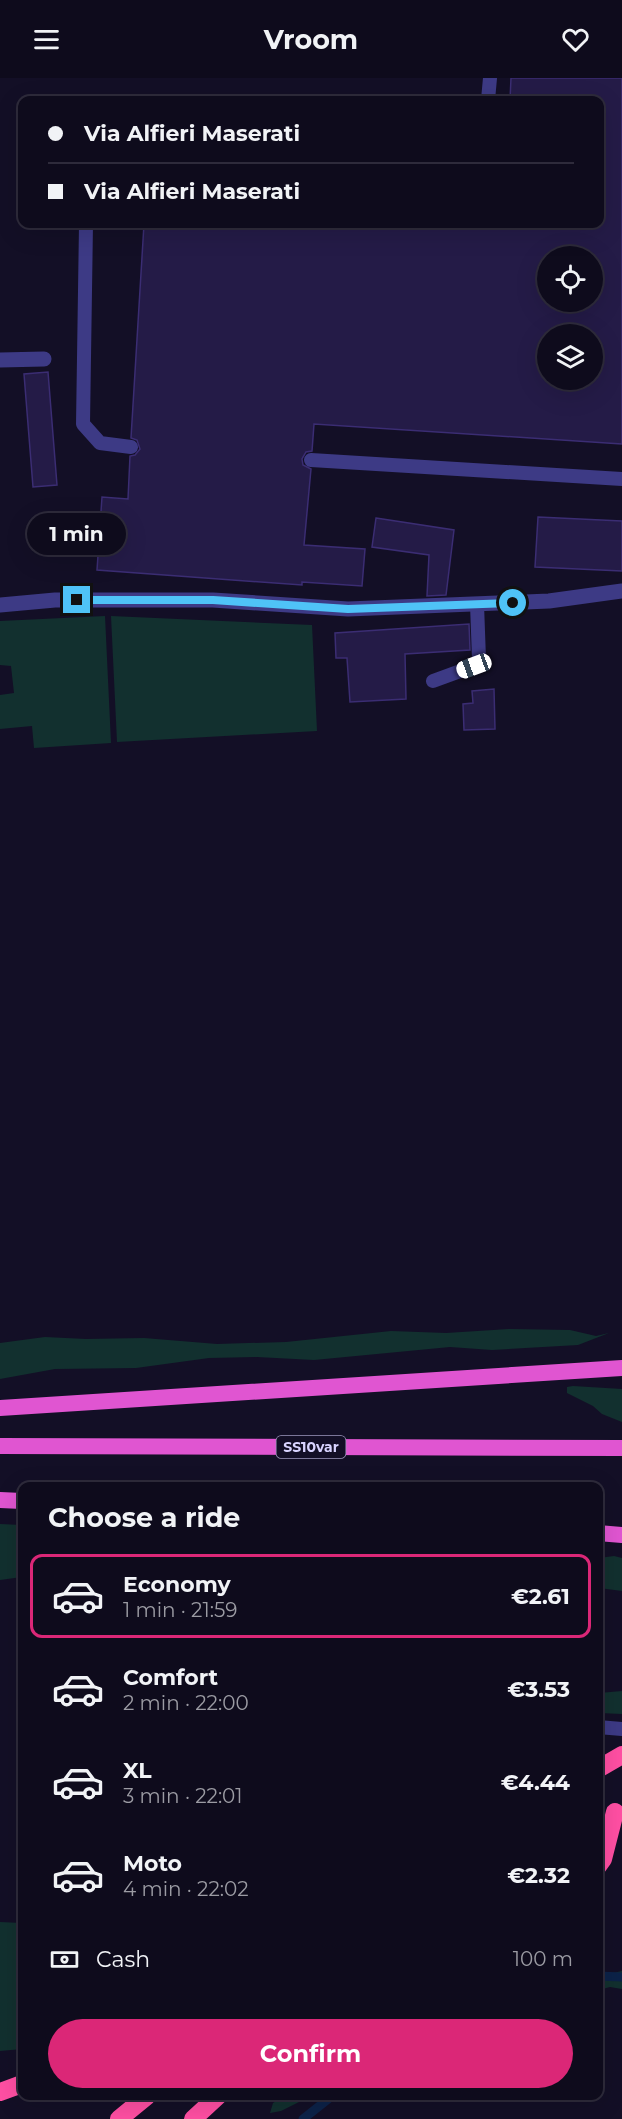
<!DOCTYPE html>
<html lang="en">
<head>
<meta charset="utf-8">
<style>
	:root { --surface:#0e0b1c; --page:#171425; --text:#f1f3f6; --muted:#9b9ba3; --line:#2e2b3b; --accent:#db2777 }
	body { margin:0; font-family:Montserrat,sans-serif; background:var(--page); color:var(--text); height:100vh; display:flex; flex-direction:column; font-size:22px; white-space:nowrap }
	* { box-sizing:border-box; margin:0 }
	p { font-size:20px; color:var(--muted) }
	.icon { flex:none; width:33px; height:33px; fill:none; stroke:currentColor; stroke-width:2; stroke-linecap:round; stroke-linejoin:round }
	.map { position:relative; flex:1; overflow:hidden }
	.panel { position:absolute; left:18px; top:1404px; width:585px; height:618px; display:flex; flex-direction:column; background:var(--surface); border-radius:12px; box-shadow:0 6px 24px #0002,0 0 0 2px var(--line) }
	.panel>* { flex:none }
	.top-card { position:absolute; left:18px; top:18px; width:586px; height:132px; border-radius:12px; box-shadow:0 6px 24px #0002,0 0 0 2px var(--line); display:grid; align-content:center; height:132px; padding:0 30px; background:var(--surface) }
	.buttons { position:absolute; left:537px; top:168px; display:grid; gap:12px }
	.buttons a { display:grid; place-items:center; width:66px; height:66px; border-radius:50%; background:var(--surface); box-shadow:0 6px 24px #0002,0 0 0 2px var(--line); font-size:30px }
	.end { position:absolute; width:27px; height:27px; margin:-14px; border:8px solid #4fc3f7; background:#111; box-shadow:0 0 0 3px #111 }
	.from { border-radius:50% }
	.bubble { position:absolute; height:42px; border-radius:21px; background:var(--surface); box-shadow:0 6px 24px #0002,0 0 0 2px var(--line); font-size:20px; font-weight:700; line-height:42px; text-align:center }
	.car { position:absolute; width:18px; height:36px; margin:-18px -9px; border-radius:8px; box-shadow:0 0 4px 2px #0007; background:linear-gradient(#fff 24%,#345 0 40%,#fff 0 76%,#345 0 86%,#fff 0) }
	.top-card b { display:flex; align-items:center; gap:21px; height:57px; font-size:22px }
	.top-card b+b { border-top:2px solid var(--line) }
	.top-card i { width:15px; height:15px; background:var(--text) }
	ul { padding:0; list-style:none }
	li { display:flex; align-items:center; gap:18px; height:84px; margin:0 12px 9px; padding:0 18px; border:3px solid transparent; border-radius:12px }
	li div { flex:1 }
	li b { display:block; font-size:22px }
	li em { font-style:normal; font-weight:700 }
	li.active { border-color:var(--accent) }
	li>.icon { width:54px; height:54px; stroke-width:1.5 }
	h2 { padding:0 30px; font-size:27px; line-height:72px }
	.pay { display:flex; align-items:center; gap:15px; height:66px; padding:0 30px; font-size:22px }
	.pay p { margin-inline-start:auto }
	.primary-button { display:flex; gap:12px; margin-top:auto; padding:12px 30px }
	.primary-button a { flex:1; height:69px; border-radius:36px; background:var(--accent); color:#fff; font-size:24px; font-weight:700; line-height:69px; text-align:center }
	header { display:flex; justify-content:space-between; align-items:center; height:78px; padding:0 30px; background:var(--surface); font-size:27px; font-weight:700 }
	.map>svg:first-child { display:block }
	.green { fill:#12302f }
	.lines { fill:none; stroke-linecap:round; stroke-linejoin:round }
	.stream { stroke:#0c2248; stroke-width:9 }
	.building { fill:#241b47; stroke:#3b2d73; stroke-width:1.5; fill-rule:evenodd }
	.service { stroke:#3d3a85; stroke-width:14 }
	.minor { stroke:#3d3a85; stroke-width:15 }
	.trunk { stroke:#e055d1; stroke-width:16 }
	.motorway { stroke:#ff4fa3; stroke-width:18 }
	.route { stroke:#4fc3f7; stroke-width:8 }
	.labels { text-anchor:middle; stroke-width:4.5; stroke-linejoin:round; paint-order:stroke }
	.shield { fill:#130f26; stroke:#9e99be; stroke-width:1.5 }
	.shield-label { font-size:14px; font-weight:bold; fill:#d9d4ff }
</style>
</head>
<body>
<header><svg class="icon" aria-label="menu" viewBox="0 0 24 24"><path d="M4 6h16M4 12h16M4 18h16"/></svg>Vroom<svg class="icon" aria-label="heart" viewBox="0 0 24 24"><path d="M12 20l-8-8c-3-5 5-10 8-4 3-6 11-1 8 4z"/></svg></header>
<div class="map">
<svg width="622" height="2041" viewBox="0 0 622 2041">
	<rect width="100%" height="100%" fill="#130f26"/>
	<g class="green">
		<polygon points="105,538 111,665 34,670 32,648 0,651 0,617 14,615 11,588 0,587 0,543"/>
		<polygon points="111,538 312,547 317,653 117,664"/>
		<polygon points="509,1251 570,1252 596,1258 609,1255 578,1267 492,1272 450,1269 314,1282 257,1279 209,1280 136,1290 55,1291 0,1301 0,1265 45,1259 86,1261 144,1260 217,1266 286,1264 391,1253 446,1255"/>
		<polygon points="573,1308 622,1311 622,1344 602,1336 593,1328 567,1315 567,1309"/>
		<polygon points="0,1446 22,1447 22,1499 0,1502"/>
		<polygon points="614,1478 622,1480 622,1513 599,1510 599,1480"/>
		<polygon points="622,1613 622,1636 599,1635 599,1615"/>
		<polygon points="0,1844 22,1845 22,1971 0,1973"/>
		<polygon points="622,1893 622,1911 610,1909 599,1912 599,1898"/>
		<polygon points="285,2018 340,2018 301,2023 281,2033 270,2035 273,2025"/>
	</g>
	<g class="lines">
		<g class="stream">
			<polyline points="598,1898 622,1899"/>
			<polyline points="303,2041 332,2018"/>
		</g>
	</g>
	<g class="building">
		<path d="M511 0H622V366L314 346 312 373 306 374 302 381 303 387 311 391 304 467 365 471 362 508 302 504V507L97 492 102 419 128 421 130 378 135 377 140 371 137 362 131 360 144 146H600V22H510ZM548 178H592V224H548ZM548 256H592V302H548Z"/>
		<polygon points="48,294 57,407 33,409 24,296"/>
		<polygon points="538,439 622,443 622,493 535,489"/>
		<polygon points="376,440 454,452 446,517 427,518 429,477 372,469"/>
		<polygon points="469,546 470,572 405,576 406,621 350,624 347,580 336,580 335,555"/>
		<polygon points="494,611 495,651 464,652 463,626 473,625 472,613"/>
	</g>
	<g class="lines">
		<g class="service">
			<polyline points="488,22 490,0"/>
			<polyline points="86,146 83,346 100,365 131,369"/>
			<polyline points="311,382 622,401"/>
			<polyline points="433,603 474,588 479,581 477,526"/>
			<polyline points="598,1649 622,1651"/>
		</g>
		<g class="minor">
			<polyline points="0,282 44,281"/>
			<polyline points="0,527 55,522 213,522 348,531 549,523 622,513"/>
		</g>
		<g class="trunk">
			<polyline points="0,1330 622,1290"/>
			<polyline points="0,1368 622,1370"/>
			<polyline points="0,1422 22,1423"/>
			<polyline points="598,1455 622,1457"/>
		</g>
		<g class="motorway">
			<polyline points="598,1691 622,1677"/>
			<polyline points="598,1788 603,1781 615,1734"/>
			<polyline points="0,2014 22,2006"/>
			<polyline points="119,2041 147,2018"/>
			<polyline points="193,2041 218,2018"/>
		</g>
	</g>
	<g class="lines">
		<polyline class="route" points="77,522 213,522 348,531 513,525"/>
	</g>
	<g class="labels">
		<rect class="shield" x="276.5" y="1358" width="69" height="22" rx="4.5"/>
		<g class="shield-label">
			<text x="311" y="1374">SS10var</text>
		</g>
	</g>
</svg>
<div class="buttons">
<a><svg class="icon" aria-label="locate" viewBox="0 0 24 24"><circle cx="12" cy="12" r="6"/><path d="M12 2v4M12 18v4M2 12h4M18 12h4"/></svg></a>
<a><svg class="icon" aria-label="layers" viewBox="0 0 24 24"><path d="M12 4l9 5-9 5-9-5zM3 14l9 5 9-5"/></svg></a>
</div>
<i class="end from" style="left:513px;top:525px"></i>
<i class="end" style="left:77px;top:522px"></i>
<div class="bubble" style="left:27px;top:435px;width:99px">1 min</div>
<i class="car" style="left:474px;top:588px;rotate:250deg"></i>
<div class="top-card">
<b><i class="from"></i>Via Alfieri Maserati</b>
<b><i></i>Via Alfieri Maserati</b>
</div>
<section class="panel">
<h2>Choose a ride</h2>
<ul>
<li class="active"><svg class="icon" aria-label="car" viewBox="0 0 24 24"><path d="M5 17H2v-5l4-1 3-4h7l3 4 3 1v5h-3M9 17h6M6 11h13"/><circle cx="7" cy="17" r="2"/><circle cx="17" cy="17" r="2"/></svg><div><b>Economy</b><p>1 min · 21:59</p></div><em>€2.61</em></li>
<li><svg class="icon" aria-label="car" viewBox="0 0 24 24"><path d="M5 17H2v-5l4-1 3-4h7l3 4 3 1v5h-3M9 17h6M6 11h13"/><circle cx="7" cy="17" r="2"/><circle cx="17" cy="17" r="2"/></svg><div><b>Comfort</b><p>2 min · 22:00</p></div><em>€3.53</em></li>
<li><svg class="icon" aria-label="car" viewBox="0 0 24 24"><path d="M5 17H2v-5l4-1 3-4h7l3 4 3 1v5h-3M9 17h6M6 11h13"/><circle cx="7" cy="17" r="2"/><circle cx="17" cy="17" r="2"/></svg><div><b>XL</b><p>3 min · 22:01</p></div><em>€4.44</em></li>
<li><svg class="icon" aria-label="car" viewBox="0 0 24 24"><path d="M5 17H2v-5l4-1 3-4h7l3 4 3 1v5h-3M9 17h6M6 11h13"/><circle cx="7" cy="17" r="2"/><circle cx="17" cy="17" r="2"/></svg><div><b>Moto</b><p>4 min · 22:02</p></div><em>€2.32</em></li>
</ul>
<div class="pay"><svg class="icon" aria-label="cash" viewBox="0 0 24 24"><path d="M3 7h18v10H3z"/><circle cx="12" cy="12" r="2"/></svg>Cash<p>100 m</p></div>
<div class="primary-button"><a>Confirm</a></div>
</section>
</div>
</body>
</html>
